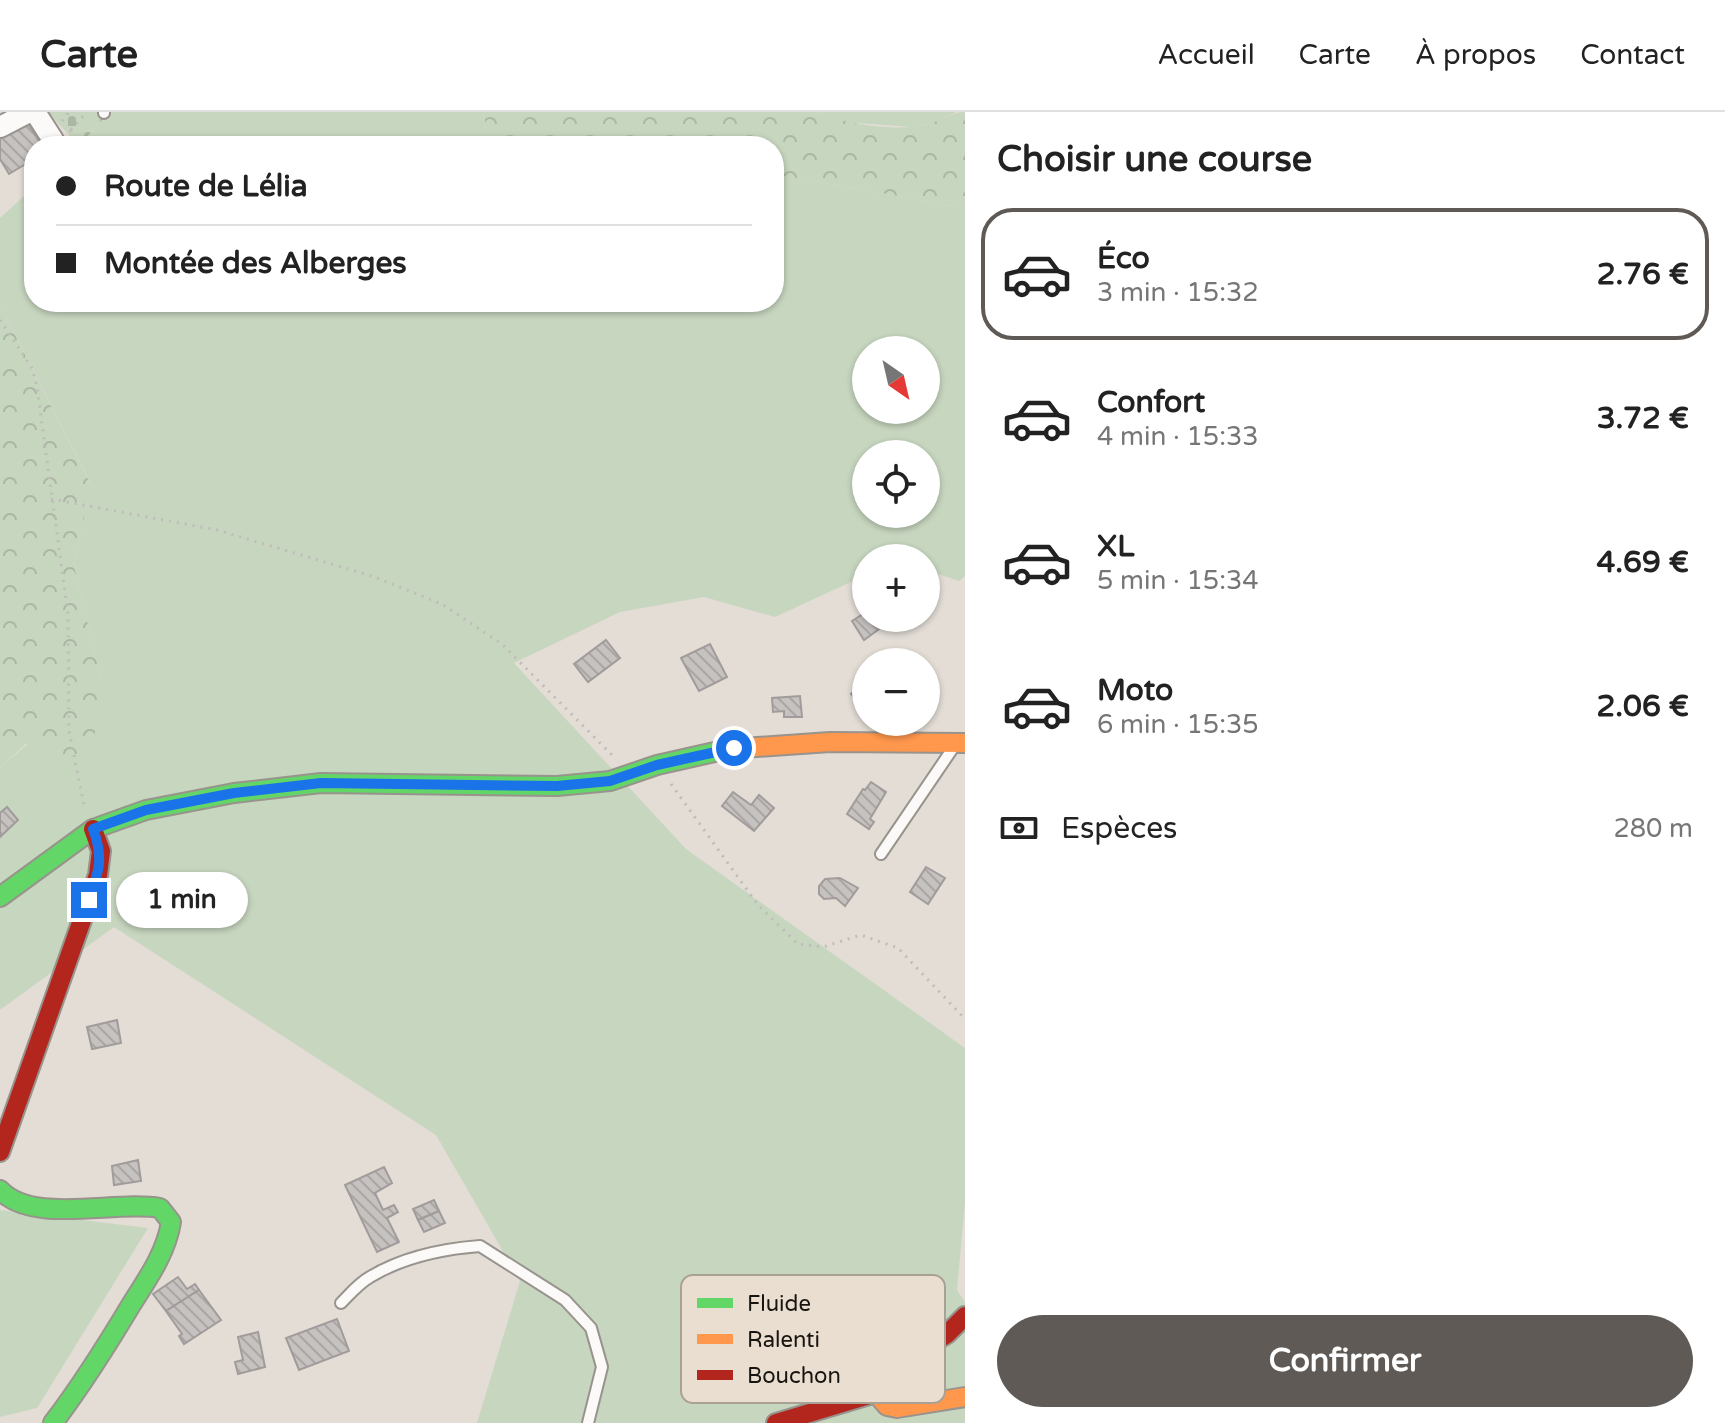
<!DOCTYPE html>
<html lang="fr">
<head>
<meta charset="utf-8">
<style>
	:root { --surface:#fff; --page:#f2f2f2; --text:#222; --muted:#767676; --line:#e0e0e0; --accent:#5f5a55 }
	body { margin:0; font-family:"Varela Round",sans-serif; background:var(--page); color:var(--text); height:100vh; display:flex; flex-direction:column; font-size:30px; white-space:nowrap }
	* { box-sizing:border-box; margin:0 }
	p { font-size:26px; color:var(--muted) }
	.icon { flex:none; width:44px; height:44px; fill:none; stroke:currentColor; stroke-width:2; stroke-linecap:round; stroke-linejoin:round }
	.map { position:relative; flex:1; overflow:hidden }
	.sheet { display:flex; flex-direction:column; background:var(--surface); width:760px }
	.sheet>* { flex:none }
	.banner { position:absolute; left:24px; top:24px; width:760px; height:176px; border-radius:32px; box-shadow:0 2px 6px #0004; display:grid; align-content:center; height:176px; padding:0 32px; background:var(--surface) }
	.needle { width:52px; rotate:146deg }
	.fabs { position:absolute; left:852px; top:224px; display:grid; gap:16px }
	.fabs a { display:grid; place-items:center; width:88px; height:88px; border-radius:50%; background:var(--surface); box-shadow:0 2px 6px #0004; font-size:40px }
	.end { position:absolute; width:36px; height:36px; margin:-18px; border:10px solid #1a73e8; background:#fff; box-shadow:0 0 0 4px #fff }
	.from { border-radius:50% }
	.bubble { position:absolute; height:56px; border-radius:28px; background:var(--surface); box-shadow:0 2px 6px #0004; font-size:26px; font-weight:700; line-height:56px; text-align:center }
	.banner b { display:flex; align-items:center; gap:28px; height:76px; font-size:30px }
	.banner b+b { border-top:2px solid var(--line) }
	.banner i { width:20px; height:20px; background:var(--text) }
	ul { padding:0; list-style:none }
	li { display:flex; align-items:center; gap:24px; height:132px; margin:0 16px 12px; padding:0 16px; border:4px solid transparent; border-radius:32px }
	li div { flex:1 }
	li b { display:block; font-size:30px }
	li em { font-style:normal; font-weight:700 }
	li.on { border-color:var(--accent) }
	li>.icon { width:72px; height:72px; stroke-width:1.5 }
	h2 { padding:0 32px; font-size:36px; line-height:96px }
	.pay { display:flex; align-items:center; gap:20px; height:88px; padding:0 32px; font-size:30px }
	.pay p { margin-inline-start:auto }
	.action { display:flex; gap:16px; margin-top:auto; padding:16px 32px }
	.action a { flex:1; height:92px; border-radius:48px; background:var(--accent); color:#fff; font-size:32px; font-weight:700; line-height:92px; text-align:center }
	header { display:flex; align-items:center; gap:48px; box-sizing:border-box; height:112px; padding:0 40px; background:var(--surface); border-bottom:2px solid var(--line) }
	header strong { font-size:38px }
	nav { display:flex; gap:44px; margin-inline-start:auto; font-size:28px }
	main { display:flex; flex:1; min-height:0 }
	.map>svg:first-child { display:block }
	.green { fill:#c7d6bf; fill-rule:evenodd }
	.forest { fill:url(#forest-crowns) }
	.cemetery { fill:url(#cemetery-stones) }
	.building { fill:url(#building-back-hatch); stroke:#a19c9b; stroke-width:2 }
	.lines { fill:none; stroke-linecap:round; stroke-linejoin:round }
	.lane-casing { stroke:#98938d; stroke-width:14 }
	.street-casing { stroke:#98938d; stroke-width:24 }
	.fast-casing { stroke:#98938d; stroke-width:22 }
	.slow-casing { stroke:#98938d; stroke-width:22 }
	.jam-casing { stroke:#98938d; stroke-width:22 }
	.path { stroke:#bfbcba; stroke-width:3; stroke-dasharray:2 6; stroke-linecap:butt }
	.lane { stroke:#fbfaf9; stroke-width:10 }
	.street { stroke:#fbfaf9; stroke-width:20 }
	.fast { stroke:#63d668; stroke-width:18 }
	.slow { stroke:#ff974d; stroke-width:18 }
	.jam { stroke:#b3261e; stroke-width:18 }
	.route { stroke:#1a73e8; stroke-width:10 }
	.key { fill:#e9ded0; stroke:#aaa196; stroke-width:2 }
	.key-label { font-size:22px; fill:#181410 }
</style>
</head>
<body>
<header>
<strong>Carte</strong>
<nav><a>Accueil</a><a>Carte</a><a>À propos</a><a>Contact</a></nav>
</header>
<main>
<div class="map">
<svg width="965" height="1311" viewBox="0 0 965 1311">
	<defs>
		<pattern id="forest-crowns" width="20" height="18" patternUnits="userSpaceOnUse" patternTransform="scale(2)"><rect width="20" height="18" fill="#c7d6bf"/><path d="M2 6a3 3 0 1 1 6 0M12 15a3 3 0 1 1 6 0" fill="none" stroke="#aab7a3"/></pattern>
		<pattern id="cemetery-stones" width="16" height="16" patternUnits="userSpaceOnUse" patternTransform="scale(2)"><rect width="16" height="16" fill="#c7d6bf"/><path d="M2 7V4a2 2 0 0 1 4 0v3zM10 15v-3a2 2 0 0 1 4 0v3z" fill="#aab7a3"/></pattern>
		<pattern id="building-back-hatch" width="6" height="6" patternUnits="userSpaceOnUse" patternTransform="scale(2)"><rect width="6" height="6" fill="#c6c2c0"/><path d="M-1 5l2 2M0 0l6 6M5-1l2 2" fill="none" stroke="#a9a6a4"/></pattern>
	</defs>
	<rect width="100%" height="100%" fill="#e3ddd6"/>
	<g class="green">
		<polygon points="109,0 484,0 486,19 483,34 79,34"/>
		<polygon points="818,0 956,0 934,11 912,15 842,10"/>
		<path d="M774 62 965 96V464L959 469 926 458V446H866V463L775 505 704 485 620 500 514 551 686 737 965 936V1089L957 1178 965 1190V1311H477L520 1169 436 1023 114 815 0 898V655L102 571 74 454 91 372 0 193V106L34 75V190H774ZM866 238H926V298H866ZM866 342H926V402H866Z"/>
		<polygon points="0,1098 148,1116 37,1296 0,1305"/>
	</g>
	<g class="forest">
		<path d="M484 0H817C850 13 895 20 929 12 942 8 952 0 965 0V96L774 62V34H483L486 19Z"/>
		<polygon points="0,193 91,373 74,454 102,571 91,650 26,632 0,655"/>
	</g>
	<polygon class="cemetery" points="48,0 109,0 79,34"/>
	<g class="building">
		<polygon points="26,8 42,34 34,34 34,47 9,62 0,47 0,24"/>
		<polygon points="866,500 866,506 882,506 886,512 864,528 852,509"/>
		<polygon points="606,528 620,546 588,570 574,552"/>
		<polygon points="710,532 727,565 699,579 681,546"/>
		<polygon points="866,567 866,597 851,582"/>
		<polygon points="800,584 802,605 784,605 784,599 773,600 772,586"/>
		<polygon points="871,670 886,680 870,707 874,710 869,717 847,702 863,677 865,678"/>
		<polygon points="733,680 751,693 759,683 774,696 754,719 722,694"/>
		<polygon points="7,695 18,708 0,725 0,701"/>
		<polygon points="926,755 945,766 928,792 910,780"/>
		<polygon points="840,766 858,776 845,794 836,786 824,787 819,782 819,774 825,767"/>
		<polygon points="117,908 121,931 92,937 87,915"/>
		<polygon points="138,1048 141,1069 114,1073 112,1054"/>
		<polygon points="384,1055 392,1071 375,1081 383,1098 394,1093 398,1100 387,1106 399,1130 377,1140 345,1073"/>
		<polygon points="434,1088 439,1099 418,1108 413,1097"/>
		<polygon points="439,1099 445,1111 424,1120 418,1108"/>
		<polygon points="178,1165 187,1177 195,1172 199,1178 166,1199 153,1182"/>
		<polygon points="199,1178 221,1208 184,1232 179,1224 182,1222 166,1199"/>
		<polygon points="337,1207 349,1239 299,1258 286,1226"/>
		<polygon points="258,1220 265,1255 238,1262 235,1250 243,1248 238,1225"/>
	</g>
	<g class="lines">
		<defs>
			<g id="lane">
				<polyline points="104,0 104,1"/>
				<polyline points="881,742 953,636"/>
				<path d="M341 1191C350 1182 359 1171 370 1165 403 1145 441 1137 480 1134L565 1188 591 1216 602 1255 588 1311"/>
			</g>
			<g id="street">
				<polyline points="31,0 37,3 53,28"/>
				<polyline points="0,15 29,0"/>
			</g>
			<g id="fast">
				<polyline points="0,785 93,717 146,698 234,681 321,671 557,674 610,669 657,653 728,637"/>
				<path d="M0 1078C33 1113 115 1088 160 1096L171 1110C166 1141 148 1166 131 1193 107 1233 82 1273 53 1311"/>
			</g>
			<g id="slow">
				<polyline points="728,637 830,630 965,631"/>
				<polyline points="876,1281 887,1294 897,1296 965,1285"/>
			</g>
			<g id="jam">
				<polyline points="0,1040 98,763 101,739 93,717"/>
				<polyline points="776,1311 876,1281 876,1271 882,1262 947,1222 965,1204"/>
			</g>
		</defs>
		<use href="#lane" class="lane-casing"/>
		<use href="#street" class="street-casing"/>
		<use href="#fast" class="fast-casing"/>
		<use href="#slow" class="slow-casing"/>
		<use href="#jam" class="jam-casing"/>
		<g class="path">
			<polyline points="62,9 69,0"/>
			<polyline points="70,18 79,29"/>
			<polyline points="71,18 87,0"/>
			<polyline points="0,208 32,256 37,275 68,502 69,619 85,698"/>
			<polyline points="51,387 217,418 375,465 442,492 502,532 614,645"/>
			<polyline points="671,672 758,793 798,832 823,835 861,823 898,836 965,907"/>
		</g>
		<use href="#lane" class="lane"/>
		<use href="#street" class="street"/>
		<use href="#fast" class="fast"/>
		<use href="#slow" class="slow"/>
		<use href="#jam" class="jam"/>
	</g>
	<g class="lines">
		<path class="route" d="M89 788C99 759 104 746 93 717L146 698 234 681 321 671 557 674 610 669 657 653 734 636"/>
	</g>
	<rect x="681" y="1163" width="264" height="128" rx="12" class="key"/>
	<rect x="697" y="1186" width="36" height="10" fill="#63d668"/>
	<rect x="697" y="1222" width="36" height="10" fill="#ff974d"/>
	<rect x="697" y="1258" width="36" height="10" fill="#b3261e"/>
	<g class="key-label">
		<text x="747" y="1199">Fluide</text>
		<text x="747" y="1235">Ralenti</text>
		<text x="747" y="1271">Bouchon</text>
	</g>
</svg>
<div class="fabs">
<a><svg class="needle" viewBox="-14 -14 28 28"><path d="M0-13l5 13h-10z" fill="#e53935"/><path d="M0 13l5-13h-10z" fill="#767676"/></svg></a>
<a><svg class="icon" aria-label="locate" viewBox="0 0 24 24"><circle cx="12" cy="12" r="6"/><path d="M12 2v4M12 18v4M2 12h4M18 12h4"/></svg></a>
<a>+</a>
<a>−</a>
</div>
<i class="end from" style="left:734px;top:636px"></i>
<i class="end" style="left:89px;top:788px"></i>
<div class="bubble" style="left:116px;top:760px;width:132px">1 min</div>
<div class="banner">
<b><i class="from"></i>Route de Lélia</b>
<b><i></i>Montée des Alberges</b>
</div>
</div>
<section class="sheet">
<h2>Choisir une course</h2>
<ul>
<li class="on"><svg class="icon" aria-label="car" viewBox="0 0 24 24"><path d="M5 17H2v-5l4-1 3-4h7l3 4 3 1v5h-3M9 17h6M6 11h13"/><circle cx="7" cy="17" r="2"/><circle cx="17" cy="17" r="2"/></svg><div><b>Éco</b><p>3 min · 15:32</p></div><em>2.76 €</em></li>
<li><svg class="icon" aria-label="car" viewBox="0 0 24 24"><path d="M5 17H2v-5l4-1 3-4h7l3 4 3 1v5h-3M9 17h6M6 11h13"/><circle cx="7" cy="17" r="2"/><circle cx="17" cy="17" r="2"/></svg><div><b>Confort</b><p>4 min · 15:33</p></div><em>3.72 €</em></li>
<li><svg class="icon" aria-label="car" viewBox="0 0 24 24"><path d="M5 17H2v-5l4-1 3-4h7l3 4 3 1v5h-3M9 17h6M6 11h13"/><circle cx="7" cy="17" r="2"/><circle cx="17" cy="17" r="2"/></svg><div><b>XL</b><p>5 min · 15:34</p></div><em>4.69 €</em></li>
<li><svg class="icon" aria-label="car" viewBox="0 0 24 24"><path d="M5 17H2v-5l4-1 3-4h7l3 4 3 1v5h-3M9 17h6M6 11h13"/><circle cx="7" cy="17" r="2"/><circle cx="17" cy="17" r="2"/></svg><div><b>Moto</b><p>6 min · 15:35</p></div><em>2.06 €</em></li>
</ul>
<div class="pay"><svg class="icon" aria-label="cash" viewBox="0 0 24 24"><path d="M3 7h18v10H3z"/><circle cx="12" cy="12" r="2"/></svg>Espèces<p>280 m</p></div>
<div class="action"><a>Confirmer</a></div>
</section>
</main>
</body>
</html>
